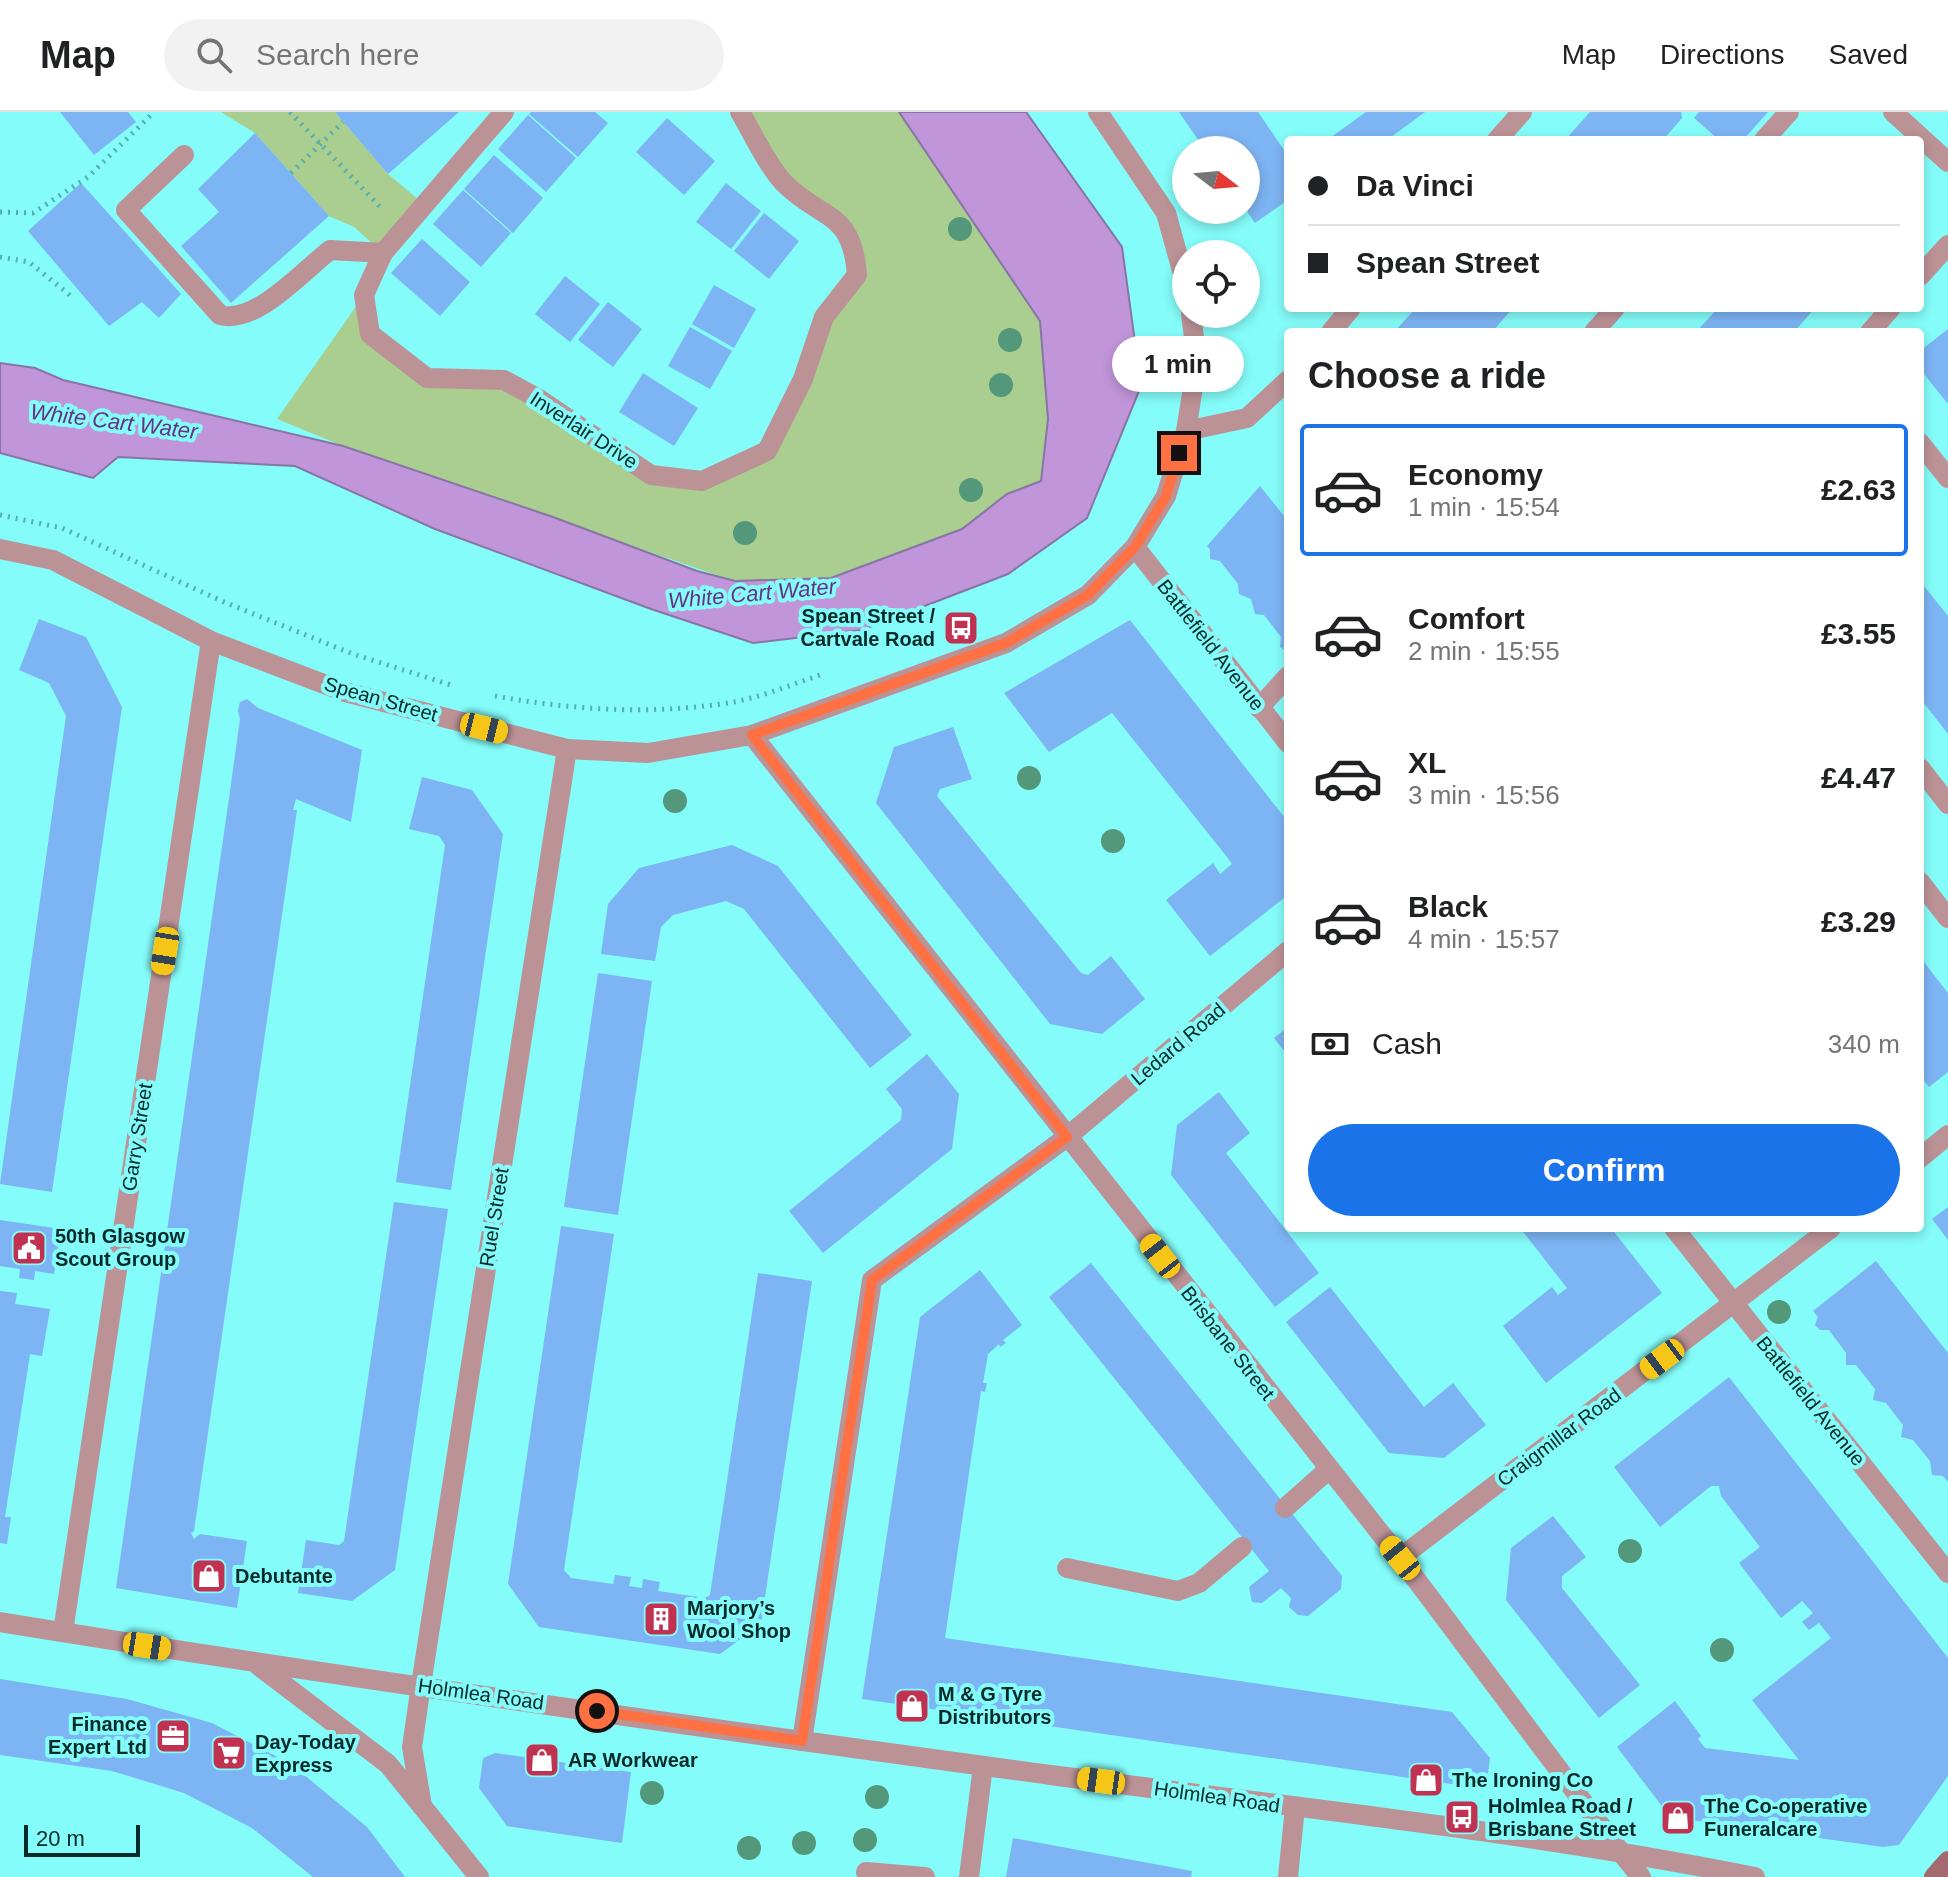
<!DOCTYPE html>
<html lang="en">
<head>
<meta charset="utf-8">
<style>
	:root { --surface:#fff; --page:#f2f2f2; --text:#202124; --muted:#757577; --line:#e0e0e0; --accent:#1a73e8 }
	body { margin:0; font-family:Arial,sans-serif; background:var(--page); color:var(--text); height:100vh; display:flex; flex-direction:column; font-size:30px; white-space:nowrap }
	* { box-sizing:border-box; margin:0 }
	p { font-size:26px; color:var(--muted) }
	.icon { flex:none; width:44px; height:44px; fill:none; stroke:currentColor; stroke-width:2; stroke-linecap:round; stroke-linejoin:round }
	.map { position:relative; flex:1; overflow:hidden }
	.panel { position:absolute; left:1284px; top:216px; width:640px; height:904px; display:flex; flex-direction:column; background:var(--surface); border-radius:8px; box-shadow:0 4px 12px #0003 }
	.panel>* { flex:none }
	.hud { position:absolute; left:1284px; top:24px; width:640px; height:176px; border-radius:8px; box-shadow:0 4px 12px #0003; display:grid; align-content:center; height:176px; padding:0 24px; background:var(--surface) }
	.needle { width:52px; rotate:106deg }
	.tools { position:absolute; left:1172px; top:24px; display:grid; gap:16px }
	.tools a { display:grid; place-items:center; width:88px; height:88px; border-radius:50%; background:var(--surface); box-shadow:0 4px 12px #0003; font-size:40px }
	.scale { position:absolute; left:24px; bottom:20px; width:116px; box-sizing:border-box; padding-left:8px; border:4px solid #012a29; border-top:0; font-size:22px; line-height:28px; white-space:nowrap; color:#012a29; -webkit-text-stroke:6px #84fcf9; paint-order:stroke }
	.end { position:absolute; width:36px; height:36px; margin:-18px; border:10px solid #ff7043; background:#111; box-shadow:0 0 0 4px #111 }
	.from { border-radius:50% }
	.bubble { position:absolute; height:56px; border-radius:28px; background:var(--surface); box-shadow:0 4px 12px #0003; font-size:26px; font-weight:700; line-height:56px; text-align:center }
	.car { position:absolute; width:24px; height:48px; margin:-24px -12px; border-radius:10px; box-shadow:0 0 6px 2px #0007; background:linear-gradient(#f5c518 24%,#345 0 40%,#f5c518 0 76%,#345 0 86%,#f5c518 0) }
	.hud b { display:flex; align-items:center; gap:28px; height:76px; font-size:30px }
	.hud b+b { border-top:2px solid var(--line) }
	.hud i { width:20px; height:20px; background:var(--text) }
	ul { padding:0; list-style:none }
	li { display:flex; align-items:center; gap:24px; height:132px; margin:0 16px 12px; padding:0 8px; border:4px solid transparent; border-radius:8px }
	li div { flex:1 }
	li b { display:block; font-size:30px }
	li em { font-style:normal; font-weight:700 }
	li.selected { border-color:var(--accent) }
	li>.icon { width:72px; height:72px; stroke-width:1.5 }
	h2 { padding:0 24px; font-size:36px; line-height:96px }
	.pay { display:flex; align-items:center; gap:20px; height:88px; padding:0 24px; font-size:30px }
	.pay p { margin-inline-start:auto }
	.button { display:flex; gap:16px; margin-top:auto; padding:16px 24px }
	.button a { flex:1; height:92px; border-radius:48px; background:var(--accent); color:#fff; font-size:32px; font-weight:700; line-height:92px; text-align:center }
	header { display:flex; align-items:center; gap:48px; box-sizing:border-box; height:112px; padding:0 40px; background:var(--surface); border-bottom:2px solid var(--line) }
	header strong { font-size:38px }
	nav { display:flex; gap:44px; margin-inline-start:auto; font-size:28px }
	.search { width:560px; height:72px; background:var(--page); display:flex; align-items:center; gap:20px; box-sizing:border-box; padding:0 28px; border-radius:44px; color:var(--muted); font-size:30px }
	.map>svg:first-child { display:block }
	.green { fill:#aace90 }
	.water { fill:#c195da; stroke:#8775a5; stroke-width:2 }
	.building { fill:#7db4f3 }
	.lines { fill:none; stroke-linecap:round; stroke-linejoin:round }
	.path { stroke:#54afad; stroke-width:5; stroke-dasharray:2 6; stroke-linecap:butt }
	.service { stroke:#bb9296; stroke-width:20 }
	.minor { stroke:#bb9296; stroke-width:20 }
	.tertiary { stroke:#bb9296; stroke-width:20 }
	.secondary { stroke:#a36a70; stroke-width:20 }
	.tree { fill:#53987a }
	.route { stroke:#ff7043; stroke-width:10 }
	.labels { text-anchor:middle; stroke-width:8; stroke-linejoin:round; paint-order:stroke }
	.street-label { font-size:20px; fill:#012a29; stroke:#84fcf9 }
	.poi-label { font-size:20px; font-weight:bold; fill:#012a29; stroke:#84fcf9; text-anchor:start }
	.water-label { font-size:22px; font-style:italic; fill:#683183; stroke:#84fcf9 }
</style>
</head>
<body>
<header>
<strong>Map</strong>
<div class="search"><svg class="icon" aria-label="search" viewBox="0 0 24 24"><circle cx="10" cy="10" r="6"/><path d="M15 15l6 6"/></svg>Search here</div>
<nav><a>Map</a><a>Directions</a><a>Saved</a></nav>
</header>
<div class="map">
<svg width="1948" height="1765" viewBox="0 0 1948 1765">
	<rect width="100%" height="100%" fill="#84fcf9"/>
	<g class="green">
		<polygon points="221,0 335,0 388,62 425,93 383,141 354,115 329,104 255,21"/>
		<polygon points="740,0 900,0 1040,209 1048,307 1041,369 962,417 831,466 734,469 343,334 277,307 364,183 370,222 427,266 504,268 652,363 702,369 767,339 856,163 855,134 783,69"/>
	</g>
	<polygon class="water" points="899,0 1026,0 1122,135 1141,274 1087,406 1008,462 862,518 753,531 651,497 435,417 295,354 118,345 93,366 0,341 0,251 35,256 63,268 343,334 553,405 697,459 735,469 831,466 962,417 1007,382 1041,369 1048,307 1040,209"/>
	<g class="building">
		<polygon points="60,0 128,0 136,10 94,43"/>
		<polygon points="335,0 459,0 388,62"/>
		<polygon points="531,0 595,0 608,11 578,45 529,2"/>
		<polygon points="1179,0 1258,0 1288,44 1288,88 1255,111 1246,98 1246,38 1205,38"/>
		<polygon points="1366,0 1425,0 1387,28 1327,28"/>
		<polygon points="1590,0 1681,0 1682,6 1663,28 1565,28"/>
		<polygon points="1699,0 1768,0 1743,28 1719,28 1694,6"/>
		<polygon points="528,3 576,46 546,80 498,37"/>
		<polygon points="667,6 715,49 684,83 636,40"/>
		<polygon points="255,21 329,104 231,191 181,134 219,100 198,77"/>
		<polygon points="494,43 543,86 513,121 464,77"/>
		<polygon points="81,71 181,182 159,206 142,190 109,214 28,119"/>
		<polygon points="726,71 761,99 731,137 696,110"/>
		<polygon points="463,78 511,121 481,155 433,112"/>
		<polygon points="764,101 799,129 769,167 734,139"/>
		<polygon points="422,127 470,170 440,204 391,161"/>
		<polygon points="565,164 600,192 570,230 535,202"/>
		<polygon points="714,173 756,197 734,236 692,212"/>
		<polygon points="608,190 642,217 613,255 578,228"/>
		<polygon points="1416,196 1513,196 1492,220 1394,220"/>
		<polygon points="1718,196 1815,196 1794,220 1696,220"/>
		<polygon points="690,215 732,239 710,277 668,254"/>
		<polygon points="1948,217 1948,292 1920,257 1920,239"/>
		<polygon points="643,261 698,296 674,334 619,300"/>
		<polygon points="1260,374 1288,409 1288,540 1280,535 1281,525 1264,503 1255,502 1251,487 1239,482 1238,472 1220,449 1210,447 1210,437 1207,434"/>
		<polygon points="1920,469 1948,504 1948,622 1920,586"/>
		<polygon points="39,507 86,525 122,595 52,1080 0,1072 66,604 49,571 19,558"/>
		<polygon points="1130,508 1288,710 1288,783 1210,844 1166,788 1213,751 1220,762 1232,752 1227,745 1112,601 1049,640 1004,581"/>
		<polygon points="247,587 258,596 362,638 351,710 296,687 293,698 297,698 194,1419 191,1421 194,1427 200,1422 247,1429 237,1496 116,1476 232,665 240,607 238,599 240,590"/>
		<polygon points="953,615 972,667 940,677 937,684 1081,861 1088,863 1111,844 1145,887 1102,922 1050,912 876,691 894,635"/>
		<polygon points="422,665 472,678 503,722 451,1078 396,1070 445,733 439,724 409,717"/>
		<polygon points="732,733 778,754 912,923 870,956 744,797 726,789 673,803 661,815 655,849 601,842 608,792 639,756"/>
		<polygon points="1920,845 1948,881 1948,960 1929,975 1920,964"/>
		<polygon points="598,861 652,869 618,1103 564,1095"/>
		<polygon points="1288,915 1288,944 1274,926"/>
		<polygon points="927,942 959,982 952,1037 823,1141 789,1099 901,1008 902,997 886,977"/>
		<polygon points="1219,980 1250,1021 1226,1041 1319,1161 1275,1195 1171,1063 1177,1013"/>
		<polygon points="394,1090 448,1097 395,1458 352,1489 298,1481 306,1428 339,1433 344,1429"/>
		<polygon points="1948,1095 1948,1128 1932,1107"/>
		<polygon points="0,1108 61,1117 54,1162 35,1159 34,1168 19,1166 20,1157 0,1154"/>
		<polygon points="561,1114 614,1122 564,1458 571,1466 613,1472 615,1463 631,1465 629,1474 642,1476 643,1467 660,1470 658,1479 705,1486 710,1483 758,1161 812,1169 761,1512 720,1542 539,1515 508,1472"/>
		<polygon points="1520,1116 1611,1116 1662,1181 1546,1271 1503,1214 1552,1175 1558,1183 1567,1176"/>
		<polygon points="1876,1149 1948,1241 1948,1370 1943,1364 1932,1363 1930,1349 1913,1328 1901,1325 1903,1313 1886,1291 1873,1288 1875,1277 1856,1253 1846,1253 1846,1241 1829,1218 1820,1218 1815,1213 1818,1205 1813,1199"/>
		<polygon points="1091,1151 1342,1464 1341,1477 1308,1504 1298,1503 1289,1495 1291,1486 1281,1476 1262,1491 1252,1490 1249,1475 1269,1459 1049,1185"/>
		<polygon points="980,1158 1022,1213 1003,1228 1006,1231 1000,1235 999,1232 988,1242 983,1271 987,1271 985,1280 981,1279 945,1526 1452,1600 1490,1646 1486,1677 862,1587 920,1205"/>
		<polygon points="1330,1175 1424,1295 1453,1271 1486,1313 1444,1346 1389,1341 1286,1210"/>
		<polygon points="0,1179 17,1181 15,1192 50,1197 42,1244 30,1242 5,1405 11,1405 7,1432 0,1431"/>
		<polygon points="1729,1265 1948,1546 1948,1664 1899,1733 1883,1735 1670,1705 1617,1635 1675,1589 1701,1624 1698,1627 1705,1636 1799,1648 1752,1588 1831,1526 1819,1511 1809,1518 1802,1510 1813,1501 1802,1489 1781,1506 1739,1451 1760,1435 1721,1384 1719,1374 1711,1374 1660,1415 1614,1355"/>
		<polygon points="1553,1404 1586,1445 1562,1464 1562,1476 1640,1573 1599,1606 1506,1488 1511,1436"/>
		<polygon points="0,1567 127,1587 212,1611 291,1652 367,1715 405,1765 313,1765 252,1716 184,1681 112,1659 0,1643"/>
		<polygon points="495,1641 631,1660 622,1731 507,1714 479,1676 483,1646"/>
		<polygon points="1013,1726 1192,1759 1191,1765 1006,1765"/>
	</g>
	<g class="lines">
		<g class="path">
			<polyline points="290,0 383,98"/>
			<polyline points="291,61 343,10"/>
			<polyline points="0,100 33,101 88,65 154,0"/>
			<polyline points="0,145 29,150 71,184"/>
			<polyline points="0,403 62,416 224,490 353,542 451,573"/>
			<path d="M495 584C574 598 648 603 728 591 760 586 792 572 823 562"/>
		</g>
		<g class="service">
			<polyline points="1764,28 1789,0"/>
			<path d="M184 43 126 98 220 203C255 213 302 160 330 138L383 141"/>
			<polyline points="1594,220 1615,196"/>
			<polyline points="1920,331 1948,366"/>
			<polyline points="1259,596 1288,564"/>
			<polyline points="1285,1396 1328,1358"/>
			<polyline points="1067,1456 1178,1479 1199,1471 1242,1435"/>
			<polyline points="866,1760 925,1765"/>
			<polyline points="969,1765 983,1654"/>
		</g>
		<g class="minor">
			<path d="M504 0 383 141 364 183 370 222 427 266 504 268 539 287 651 363 702 369 767 339 803 267 824 205 857 163C852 97 821 109 783 70 766 51 753 22 740 0"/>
			<polyline points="1098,0 1166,101 1186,173"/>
			<polyline points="1893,0 1948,50"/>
			<polyline points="1497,28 1522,0"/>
			<polyline points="1331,220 1351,196"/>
			<polyline points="1186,319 1247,306 1288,268"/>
			<polyline points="1135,435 1288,631"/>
			<polyline points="0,437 53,448 211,529 345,580 567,637 648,641 752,623 1006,531 1088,483 1135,435 1166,384 1186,319 1197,250 1191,202"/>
			<polyline points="752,623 1400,1446 1619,1738"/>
			<polyline points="1920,656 1948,692"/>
			<polyline points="1920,770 1948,806"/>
			<polyline points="1920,1046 1948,1023"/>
			<polyline points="1674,1116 1948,1461"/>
			<polyline points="1400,1446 1831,1116"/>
			<polyline points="63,1520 211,529"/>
			<polyline points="421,1573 567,637"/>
			<polyline points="1288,1765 1295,1695"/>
		</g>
		<g class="tertiary">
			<polyline points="1920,164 1948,133"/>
			<polyline points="1870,220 1891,196"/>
			<path d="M0 1510C352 1567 705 1616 1058 1664 1291 1695 1525 1719 1755 1765"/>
			<polyline points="259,1554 388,1652 422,1694"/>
			<polyline points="421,1573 412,1635 422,1694 479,1765"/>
			<polyline points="802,1629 872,1168 1067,1025 1288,839"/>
			<polyline points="1619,1738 1641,1765"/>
		</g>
		<polyline class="secondary" points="1934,1765 1948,1749"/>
	</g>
	<g class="tree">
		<circle cx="960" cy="117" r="12"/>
		<circle cx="1010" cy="228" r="12"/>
		<circle cx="1001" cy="273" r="12"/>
		<circle cx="971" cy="378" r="12"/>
		<circle cx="745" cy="421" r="12"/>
		<circle cx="1029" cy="666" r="12"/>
		<circle cx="675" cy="689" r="12"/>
		<circle cx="1113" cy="729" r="12"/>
		<circle cx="1779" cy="1200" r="12"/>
		<circle cx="1630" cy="1439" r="12"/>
		<circle cx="1722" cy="1538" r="12"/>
		<circle cx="652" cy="1681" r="12"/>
		<circle cx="877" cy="1685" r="12"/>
		<circle cx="865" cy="1728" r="12"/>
		<circle cx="804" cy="1731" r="12"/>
		<circle cx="749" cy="1736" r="12"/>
	</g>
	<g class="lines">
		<polyline class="route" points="597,1599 802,1629 872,1168 1067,1025 752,623 1006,531 1088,483 1135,435 1166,384 1179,341"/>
	</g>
	<defs>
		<symbol id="bus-square" viewBox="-11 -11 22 22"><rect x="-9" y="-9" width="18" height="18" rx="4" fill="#c13151" stroke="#84fcf9"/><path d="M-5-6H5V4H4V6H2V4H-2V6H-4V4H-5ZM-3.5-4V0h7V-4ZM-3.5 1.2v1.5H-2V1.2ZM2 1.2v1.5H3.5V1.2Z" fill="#fff"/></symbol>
		<symbol id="civic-square" viewBox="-11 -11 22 22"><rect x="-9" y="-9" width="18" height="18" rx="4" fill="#c13151" stroke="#84fcf9"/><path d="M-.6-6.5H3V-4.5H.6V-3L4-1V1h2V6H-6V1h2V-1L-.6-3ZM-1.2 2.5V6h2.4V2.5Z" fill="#fff"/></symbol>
		<symbol id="shop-square" viewBox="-11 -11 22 22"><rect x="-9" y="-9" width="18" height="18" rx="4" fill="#c13151" stroke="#84fcf9"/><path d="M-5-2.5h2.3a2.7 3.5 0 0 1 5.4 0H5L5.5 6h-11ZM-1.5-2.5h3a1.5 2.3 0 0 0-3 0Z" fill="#fff"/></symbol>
		<symbol id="building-square" viewBox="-11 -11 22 22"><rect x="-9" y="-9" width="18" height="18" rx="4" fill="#c13151" stroke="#84fcf9"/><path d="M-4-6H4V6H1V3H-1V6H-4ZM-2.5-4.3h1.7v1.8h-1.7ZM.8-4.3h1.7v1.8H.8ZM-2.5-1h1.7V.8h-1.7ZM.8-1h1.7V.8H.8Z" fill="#fff"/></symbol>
		<symbol id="office-square" viewBox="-11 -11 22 22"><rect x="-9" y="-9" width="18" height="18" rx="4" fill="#c13151" stroke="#84fcf9"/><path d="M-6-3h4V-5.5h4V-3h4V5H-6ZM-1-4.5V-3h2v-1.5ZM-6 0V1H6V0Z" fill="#fff"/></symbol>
		<symbol id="supermarket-square" viewBox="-11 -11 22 22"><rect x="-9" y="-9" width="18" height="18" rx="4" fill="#c13151" stroke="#84fcf9"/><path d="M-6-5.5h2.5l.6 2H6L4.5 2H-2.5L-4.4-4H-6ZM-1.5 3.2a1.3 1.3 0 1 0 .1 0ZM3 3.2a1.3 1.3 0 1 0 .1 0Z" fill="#fff"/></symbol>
	</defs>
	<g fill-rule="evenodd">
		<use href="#bus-square" x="941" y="496" width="40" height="40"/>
		<use href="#civic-square" x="9" y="1116" width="40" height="40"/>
		<use href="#shop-square" x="189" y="1444" width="40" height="40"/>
		<use href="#building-square" x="641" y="1487" width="40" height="40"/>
		<use href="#shop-square" x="892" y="1574" width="40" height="40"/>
		<use href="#office-square" x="153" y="1604" width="40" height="40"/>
		<use href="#supermarket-square" x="209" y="1621" width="40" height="40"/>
		<use href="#shop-square" x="522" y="1628" width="40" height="40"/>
		<use href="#shop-square" x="1406" y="1648" width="40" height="40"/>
		<use href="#bus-square" x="1442" y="1685" width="40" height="40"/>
		<use href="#shop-square" x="1658" y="1686" width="40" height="40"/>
	</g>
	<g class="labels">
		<g class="street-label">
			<text transform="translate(584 318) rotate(33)" y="7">Inverlair Drive</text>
			<text transform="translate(1211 533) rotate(52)" y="7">Battlefield Avenue</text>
			<text transform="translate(381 587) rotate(16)" y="7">Spean Street</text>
			<text transform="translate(1178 932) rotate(-40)" y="7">Ledard Road</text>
			<text transform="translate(137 1025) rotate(-81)" y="7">Garry Street</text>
			<text transform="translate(494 1105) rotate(-81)" y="7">Ruel Street</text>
			<text transform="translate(1228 1231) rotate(52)" y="7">Brisbane Street</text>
			<text transform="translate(1811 1289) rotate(51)" y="7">Battlefield Avenue</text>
			<text transform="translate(1559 1325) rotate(-37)" y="7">Craigmillar Road</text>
			<text transform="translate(481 1582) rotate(8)" y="7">Holmlea Road</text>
			<text transform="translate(1217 1685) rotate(8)" y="7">Holmlea Road</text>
		</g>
		<g class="poi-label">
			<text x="935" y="511" text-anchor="end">Spean Street /<tspan x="935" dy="23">Cartvale Road</tspan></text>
			<text x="55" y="1131">50th Glasgow<tspan x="55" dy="23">Scout Group</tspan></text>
			<text x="235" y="1471">Debutante</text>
			<text x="687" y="1503">Marjory’s<tspan x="687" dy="23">Wool Shop</tspan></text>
			<text x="938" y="1589">M &amp; G Tyre<tspan x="938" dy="23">Distributors</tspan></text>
			<text x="147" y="1619" text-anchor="end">Finance<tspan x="147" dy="23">Expert Ltd</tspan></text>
			<text x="255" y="1637">Day-Today<tspan x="255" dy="23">Express</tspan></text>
			<text x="568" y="1655">AR Workwear</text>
			<text x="1452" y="1675">The Ironing Co</text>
			<text x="1488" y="1701">Holmlea Road /<tspan x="1488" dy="23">Brisbane Street</tspan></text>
			<text x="1704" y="1701">The Co-operative<tspan x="1704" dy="23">Funeralcare</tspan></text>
		</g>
		<g class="water-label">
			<text transform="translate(114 309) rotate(7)" y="8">White Cart Water</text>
			<text transform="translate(752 481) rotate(-5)" y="8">White Cart Water</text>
		</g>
	</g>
</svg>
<div class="tools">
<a><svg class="needle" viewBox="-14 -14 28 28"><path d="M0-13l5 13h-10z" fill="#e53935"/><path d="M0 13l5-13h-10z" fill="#757577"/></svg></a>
<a><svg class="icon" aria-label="locate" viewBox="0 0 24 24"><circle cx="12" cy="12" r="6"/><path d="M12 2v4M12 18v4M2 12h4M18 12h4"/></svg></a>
</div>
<div class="scale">20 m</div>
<i class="end from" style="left:597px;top:1599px"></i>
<i class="end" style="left:1179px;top:341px"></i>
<div class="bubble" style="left:1112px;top:224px;width:132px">1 min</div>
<i class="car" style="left:484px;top:616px;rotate:104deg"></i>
<i class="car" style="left:165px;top:839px;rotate:189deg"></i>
<i class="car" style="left:1160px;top:1144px;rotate:322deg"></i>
<i class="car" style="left:1662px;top:1247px;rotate:233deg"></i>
<i class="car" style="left:1400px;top:1446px;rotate:321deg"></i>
<i class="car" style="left:147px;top:1534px;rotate:99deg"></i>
<i class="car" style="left:1101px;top:1669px;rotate:278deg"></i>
<div class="hud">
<b><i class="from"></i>Da Vinci</b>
<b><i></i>Spean Street</b>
</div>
<section class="panel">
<h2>Choose a ride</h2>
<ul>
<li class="selected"><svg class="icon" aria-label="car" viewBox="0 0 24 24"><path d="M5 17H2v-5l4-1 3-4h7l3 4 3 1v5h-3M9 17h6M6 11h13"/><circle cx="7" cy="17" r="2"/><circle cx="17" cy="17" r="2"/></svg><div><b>Economy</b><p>1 min · 15:54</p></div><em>£2.63</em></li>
<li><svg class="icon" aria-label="car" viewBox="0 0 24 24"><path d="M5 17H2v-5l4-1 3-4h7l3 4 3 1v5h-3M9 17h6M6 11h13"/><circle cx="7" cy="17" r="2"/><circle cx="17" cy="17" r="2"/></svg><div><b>Comfort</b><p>2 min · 15:55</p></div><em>£3.55</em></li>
<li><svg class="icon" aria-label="car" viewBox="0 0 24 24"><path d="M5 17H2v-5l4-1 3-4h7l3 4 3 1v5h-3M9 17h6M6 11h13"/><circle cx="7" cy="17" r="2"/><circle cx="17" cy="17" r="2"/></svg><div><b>XL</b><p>3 min · 15:56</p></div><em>£4.47</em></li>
<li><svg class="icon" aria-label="car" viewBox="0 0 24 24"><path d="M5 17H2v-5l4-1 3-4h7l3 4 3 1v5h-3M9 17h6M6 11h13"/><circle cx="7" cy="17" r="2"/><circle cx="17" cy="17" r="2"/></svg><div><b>Black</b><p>4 min · 15:57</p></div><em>£3.29</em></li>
</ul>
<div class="pay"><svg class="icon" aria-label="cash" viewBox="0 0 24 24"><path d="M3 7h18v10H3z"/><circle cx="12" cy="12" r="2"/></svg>Cash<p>340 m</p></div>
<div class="button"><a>Confirm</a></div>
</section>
</div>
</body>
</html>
